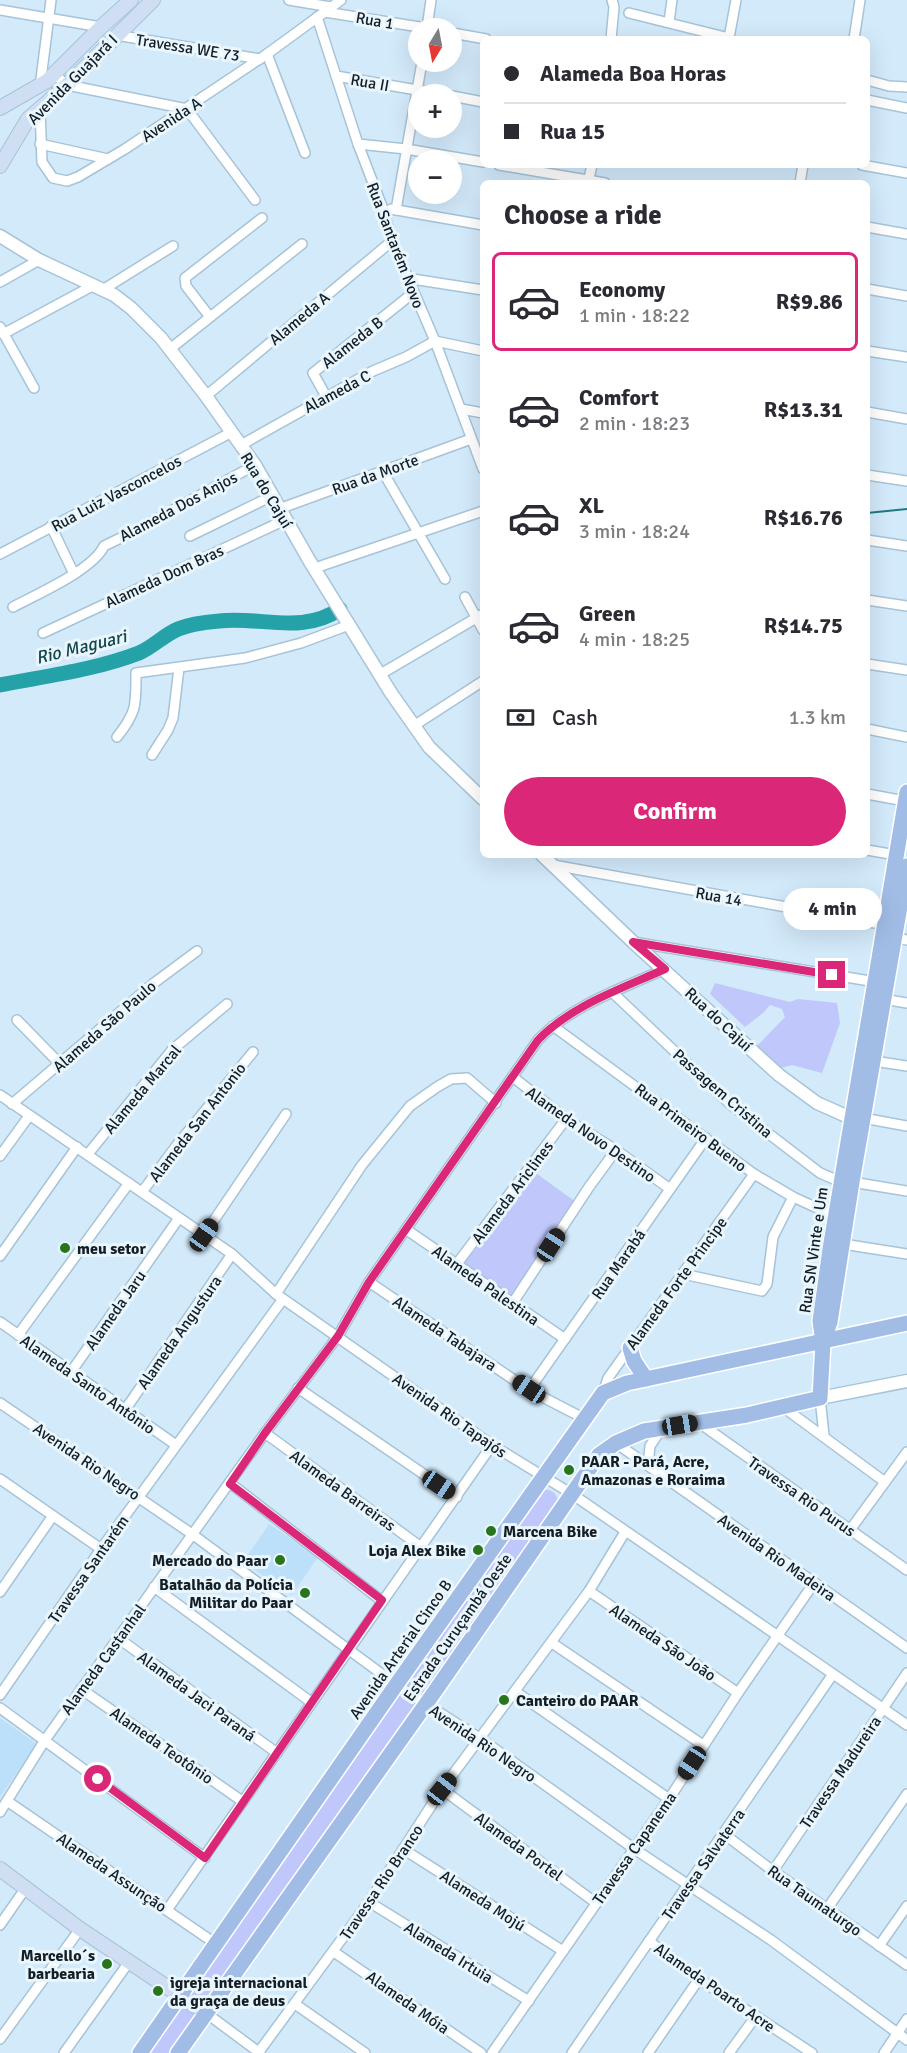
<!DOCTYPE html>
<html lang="en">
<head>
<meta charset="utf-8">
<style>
	:root { --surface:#fff; --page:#f7f7f7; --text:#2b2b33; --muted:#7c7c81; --line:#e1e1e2; --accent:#db2777 }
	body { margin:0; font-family:Signika,sans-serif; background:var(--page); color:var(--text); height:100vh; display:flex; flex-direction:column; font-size:22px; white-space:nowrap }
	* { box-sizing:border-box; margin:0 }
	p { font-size:20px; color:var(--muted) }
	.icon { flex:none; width:33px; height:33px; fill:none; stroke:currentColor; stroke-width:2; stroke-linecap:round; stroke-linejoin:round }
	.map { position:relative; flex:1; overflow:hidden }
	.side { position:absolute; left:480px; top:180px; width:390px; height:678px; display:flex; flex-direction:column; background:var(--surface); border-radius:9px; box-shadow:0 6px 24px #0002 }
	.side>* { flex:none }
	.hud { position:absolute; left:480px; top:36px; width:390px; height:132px; border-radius:9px; box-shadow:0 6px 24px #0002; display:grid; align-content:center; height:132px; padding:0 24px; background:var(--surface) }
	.needle { width:39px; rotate:190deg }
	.fabs { position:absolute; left:408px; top:18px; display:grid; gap:12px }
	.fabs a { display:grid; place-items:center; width:54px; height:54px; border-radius:50%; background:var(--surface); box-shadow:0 6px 24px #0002; font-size:30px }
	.end { position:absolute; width:27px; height:27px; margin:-14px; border:8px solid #db2777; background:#fff; box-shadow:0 0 0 3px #fff }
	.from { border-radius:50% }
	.bubble { position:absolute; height:42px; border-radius:21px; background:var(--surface); box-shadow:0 6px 24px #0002; font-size:20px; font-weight:800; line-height:42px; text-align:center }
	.car { position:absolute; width:18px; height:36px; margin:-18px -9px; border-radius:8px; box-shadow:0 0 4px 2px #0007; background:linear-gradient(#222 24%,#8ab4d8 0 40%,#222 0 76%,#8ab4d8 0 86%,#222 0) }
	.hud b { display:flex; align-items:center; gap:21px; height:57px; font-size:22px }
	.hud b+b { border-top:2px solid var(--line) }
	.hud i { width:15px; height:15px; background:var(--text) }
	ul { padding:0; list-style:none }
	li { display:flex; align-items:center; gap:18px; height:99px; margin:0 12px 9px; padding:0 12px; border:3px solid transparent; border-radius:9px }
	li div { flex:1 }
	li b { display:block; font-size:22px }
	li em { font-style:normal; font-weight:800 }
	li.active { border-color:var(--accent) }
	li>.icon { width:54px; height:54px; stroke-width:1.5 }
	h2 { padding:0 24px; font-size:27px; line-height:72px }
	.pay { display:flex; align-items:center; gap:15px; height:66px; padding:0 24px; font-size:22px }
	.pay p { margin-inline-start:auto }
	.action { display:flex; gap:12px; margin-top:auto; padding:12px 24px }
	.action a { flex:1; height:69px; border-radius:36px; background:var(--accent); color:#fff; font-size:24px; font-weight:800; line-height:69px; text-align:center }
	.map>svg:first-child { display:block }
	.built { fill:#bce0f9 }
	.green { fill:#c0c7fa }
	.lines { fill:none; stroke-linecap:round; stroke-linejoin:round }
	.stream { stroke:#1f7a81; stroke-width:2 }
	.river { stroke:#24a2a8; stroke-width:15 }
	.minor-casing { stroke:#a7c3d7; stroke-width:12 }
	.tertiary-casing { stroke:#a7c3d7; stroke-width:15 }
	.secondary-casing { stroke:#a7c3d7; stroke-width:16 }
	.primary-casing { stroke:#fff; stroke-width:18 }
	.minor { stroke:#fff; stroke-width:9 }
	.tertiary { stroke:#fff; stroke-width:12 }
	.secondary { stroke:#d0def3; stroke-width:14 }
	.primary { stroke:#a1bde6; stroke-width:15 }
	.route { stroke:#db2777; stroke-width:8 }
	.poi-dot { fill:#28751b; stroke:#eaf6fe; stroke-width:2 }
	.labels { text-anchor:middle; stroke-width:6; stroke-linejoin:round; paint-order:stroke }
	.street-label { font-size:16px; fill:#131e25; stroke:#eaf6fe }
	.poi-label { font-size:16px; font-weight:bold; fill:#131e25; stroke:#eaf6fe; text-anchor:start }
	.water-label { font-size:18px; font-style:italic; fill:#124648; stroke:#eaf6fe }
</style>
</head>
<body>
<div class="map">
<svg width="907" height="2053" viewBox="0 0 907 2053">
	<rect width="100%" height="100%" fill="#d3eafb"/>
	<g class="built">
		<polygon points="269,1524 318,1557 292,1595 243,1562"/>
		<polygon points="0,1718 37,1744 0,1797"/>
	</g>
	<g class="green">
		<polygon points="715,983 790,1002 798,999 837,1003 840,1023 822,1073 792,1065 777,1069 756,1047 785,1017 782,1009 770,1005 763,1013 745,1027 710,994"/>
		<polygon points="537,1174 576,1202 513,1298 464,1263"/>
		<path d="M536 1489C553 1488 558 1493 560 1509L178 2053H141Z"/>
	</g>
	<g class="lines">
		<polyline class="stream" points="867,513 907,509"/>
		<path class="river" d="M0 685C46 676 95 670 139 653 153 647 164 635 178 629 190 624 207 622 219 621 261 616 302 635 340 609"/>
		<defs>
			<g id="minor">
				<polyline points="289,0 331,7"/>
				<polyline points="0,10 101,27"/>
				<polyline points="325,12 426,28"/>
				<polyline points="629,13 729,38 736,0"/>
				<polyline points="317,17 358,144 383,209 392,241 435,341 483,469"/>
				<polyline points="669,22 672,0"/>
				<polyline points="427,28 431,0"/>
				<polyline points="452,33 486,39"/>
				<polyline points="116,35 260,59"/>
				<polyline points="611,39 614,7 612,0"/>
				<polyline points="854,39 860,0"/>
				<polyline points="267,54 305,153"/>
				<polyline points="55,75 67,85 187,109"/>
				<polyline points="336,76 440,94"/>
				<polyline points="867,80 889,86 907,87"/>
				<polyline points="40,87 51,0"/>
				<polyline points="452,96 483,102"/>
				<polyline points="867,100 907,108"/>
				<polyline points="187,109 255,200"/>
				<polyline points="40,110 42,162 53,178 67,181 78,177 125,149 267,54 341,0"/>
				<polyline points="40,144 108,159"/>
				<polyline points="358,144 406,149 483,162"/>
				<polyline points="499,165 605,183"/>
				<polyline points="862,165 907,173"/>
				<polyline points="588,183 592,165"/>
				<polyline points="800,183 803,165"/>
				<polyline points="391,209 483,225"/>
				<polyline points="396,210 422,62"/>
				<polyline points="867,227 907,234"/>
				<polyline points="406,278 483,290"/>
				<polyline points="0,282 39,260"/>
				<polyline points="104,289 173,246"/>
				<polyline points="867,289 907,296"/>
				<polyline points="210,317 186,286 185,278 262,218"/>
				<polyline points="0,327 34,388"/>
				<polyline points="3,334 94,285"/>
				<polyline points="170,349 302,244"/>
				<polyline points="867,351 907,357"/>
				<polyline points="206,396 392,241"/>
				<polyline points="327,398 313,373 413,293"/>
				<polyline points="461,409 483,413"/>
				<polyline points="867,412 907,419"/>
				<polyline points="241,445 373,371 406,357 435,341 483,351"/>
				<polyline points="383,472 445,579"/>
				<polyline points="867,475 907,481"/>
				<polyline points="279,509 471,439"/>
				<polyline points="51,526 74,574"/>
				<polyline points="190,536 272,496"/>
				<polyline points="867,540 907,546"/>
				<polyline points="0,554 232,432"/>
				<polyline points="315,568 483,511"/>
				<polyline points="465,597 483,630"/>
				<polyline points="867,600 907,606"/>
				<path d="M13 607C37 594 93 570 104 546L133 532 255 465"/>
				<polyline points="43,633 285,520"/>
				<polyline points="867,664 907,670"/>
				<polyline points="379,675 483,614"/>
				<polyline points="415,725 483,681"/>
				<polyline points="867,729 907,737"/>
				<path d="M117 737C137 712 136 705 136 673L245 658 301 643 349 625"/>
				<polyline points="152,755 168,730 173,718 179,668"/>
				<polyline points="867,794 905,801"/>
				<polyline points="867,850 896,855"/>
				<polyline points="553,865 886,925"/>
				<polyline points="894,937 907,940"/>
				<polyline points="633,942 876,982"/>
				<polyline points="612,992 730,1104 820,1173 841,1182"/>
				<polyline points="883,999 907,1003"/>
				<polyline points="17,1020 60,1064"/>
				<polyline points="553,1026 754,1174 793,1197 835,1216"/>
				<polyline points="874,1061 907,1066"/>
				<polyline points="513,1077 566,1119 616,1150 670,1189"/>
				<polyline points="0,1095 232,1254 276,1294 492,1445 572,1494 907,1725"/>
				<polyline points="12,1104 154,983 197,951"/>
				<polyline points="863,1118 907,1126"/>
				<polyline points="88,1154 172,1050 227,1004"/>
				<polyline points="0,1156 29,1116"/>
				<polyline points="852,1182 907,1191"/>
				<polyline points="142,1192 177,1145 253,1052"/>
				<polyline points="407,1230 565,1339"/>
				<polyline points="204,1235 286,1114"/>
				<polyline points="843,1244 907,1254"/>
				<polyline points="0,1256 77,1147"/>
				<polyline points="456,1265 566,1119"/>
				<polyline points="683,1274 762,1291 767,1284 773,1237 793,1197"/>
				<polyline points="369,1282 529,1390 585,1419"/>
				<polyline points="276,1294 362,1165 410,1106 437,1087 451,1079 467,1078 496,1103"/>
				<polyline points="512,1304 589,1187 616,1150"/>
				<polyline points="0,1322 176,1445"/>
				<polyline points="18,1335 129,1183"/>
				<polyline points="71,1372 179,1218"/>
				<polyline points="298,1388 457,1497"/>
				<polyline points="529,1390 706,1138"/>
				<polyline points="603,1393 608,1378 754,1174"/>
				<polyline points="820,1398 824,1435"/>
				<polyline points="0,1403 192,1534 398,1686 481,1739 633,1848 771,1940 907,2040"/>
				<polyline points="783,1407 885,1482"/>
				<polyline points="125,1410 232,1254"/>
				<polyline points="698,1422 907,1570"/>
				<polyline points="265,1433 421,1547"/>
				<polyline points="616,1443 907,1648"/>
				<polyline points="648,1465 650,1446 662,1428"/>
				<polyline points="0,1479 101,1549"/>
				<polyline points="230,1483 382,1601"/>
				<polyline points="850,1530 907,1452"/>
				<polyline points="154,1587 311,1702"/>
				<polyline points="589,1591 738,1693"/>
				<polyline points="0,1592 52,1517"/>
				<polyline points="118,1638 277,1753"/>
				<polyline points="552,1643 703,1745"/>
				<polyline points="81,1689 242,1801"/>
				<polyline points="516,1692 669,1799"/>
				<polyline points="0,1695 101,1549 283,1299"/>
				<polyline points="0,1708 205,1858"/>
				<polyline points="442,1789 596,1903"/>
				<polyline points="7,1801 216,1944"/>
				<path d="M0 1812 45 1740 265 1433 338 1336 369 1282 538 1040C572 1005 621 989 665 969"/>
				<polyline points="724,1834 773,1871 907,1965"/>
				<polyline points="403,1849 563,1951"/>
				<polyline points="773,1871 907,1673"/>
				<polyline points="369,1902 529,2001"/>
				<polyline points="827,1909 907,1794"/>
				<polyline points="167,1910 492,1445"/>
				<polyline points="0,1925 25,1889"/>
				<polyline points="649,1941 699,1979 812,2053"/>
				<polyline points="879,1946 907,1906"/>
				<polyline points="334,1952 481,2053"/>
				<polyline points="295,2004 365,2053"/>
				<polyline points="206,2013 260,2053"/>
				<polyline points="0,2039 80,1929"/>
				<polyline points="64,2053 129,1962"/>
				<polyline points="258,2053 369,1902 442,1789 589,1591 625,1532"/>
				<polyline points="492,2053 669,1799 738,1693 814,1583"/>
				<polyline points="572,2053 833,1674"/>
				<polyline points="648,2053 699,1979"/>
				<polyline points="729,2053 756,2016"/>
				<polyline points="884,2053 907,2019"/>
			</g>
			<g id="tertiary">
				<polyline points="0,236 39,260 114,295 131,308 161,338 206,396 255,465 309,560 391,693 429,747 483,799"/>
				<polyline points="542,855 633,942 779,1075 817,1103 853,1119"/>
				<polyline points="820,1398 907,1381"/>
			</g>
			<g id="secondary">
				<polyline points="0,108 47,81 101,27 131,0"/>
				<polyline points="0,166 28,119 67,85 153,0"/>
				<polyline points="0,1869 80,1929 206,2013"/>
			</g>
			<g id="primary">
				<polyline points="825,1336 830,1322 852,1182 907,866"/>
				<polyline points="630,1348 634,1361 646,1379"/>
				<polyline points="140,2053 396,1685 603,1393 627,1383 907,1323"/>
				<polyline points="178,2053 426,1704 599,1455 616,1443 644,1431 747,1415 820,1398 823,1342 820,1321 830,1249 907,792"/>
			</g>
		</defs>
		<use href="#minor" class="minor-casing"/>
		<use href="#tertiary" class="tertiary-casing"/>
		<use href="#secondary" class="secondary-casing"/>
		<use href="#primary" class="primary-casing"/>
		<use href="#minor" class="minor"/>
		<use href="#tertiary" class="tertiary"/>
		<use href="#secondary" class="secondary"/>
		<use href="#primary" class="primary"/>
	</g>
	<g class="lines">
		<path class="route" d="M98 1779 205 1858 382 1600 230 1484 265 1433 338 1336 369 1282 538 1040C572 1005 621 989 665 969L633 942 832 975"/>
	</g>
	<g class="poi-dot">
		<circle cx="65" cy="1248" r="6"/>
		<circle cx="569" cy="1470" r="6"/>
		<circle cx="491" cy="1531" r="6"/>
		<circle cx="478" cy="1550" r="6"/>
		<circle cx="280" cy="1560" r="6"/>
		<circle cx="305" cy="1593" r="6"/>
		<circle cx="504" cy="1700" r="6"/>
		<circle cx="107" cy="1964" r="6"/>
		<circle cx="158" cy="1991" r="6"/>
	</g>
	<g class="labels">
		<g class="street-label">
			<text transform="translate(375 20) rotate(10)" y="6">Rua 1</text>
			<text transform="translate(188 47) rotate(9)" y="6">Travessa WE 73</text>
			<text transform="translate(72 79) rotate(-45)" y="6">Avenida Guajará I</text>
			<text transform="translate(370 82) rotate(10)" y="6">Rua II</text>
			<text transform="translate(171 119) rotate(-33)" y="6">Avenida A</text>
			<text transform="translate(396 245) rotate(69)" y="6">Rua Santarém Novo</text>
			<text transform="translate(299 318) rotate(-40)" y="6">Alameda A</text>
			<text transform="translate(352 342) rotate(-38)" y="6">Alameda B</text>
			<text transform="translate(337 391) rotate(-28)" y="6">Alameda C</text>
			<text transform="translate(375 474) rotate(-20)" y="6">Rua da Morte</text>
			<text transform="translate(267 490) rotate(59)" y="6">Rua do Cajuí</text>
			<text transform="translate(116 493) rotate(-28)" y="6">Rua Luiz Vasconcelos</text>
			<text transform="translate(178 506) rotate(-28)" y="6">Alameda Dos Anjos</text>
			<text transform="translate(164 576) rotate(-25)" y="6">Alameda Dom Bras</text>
			<text transform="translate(719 896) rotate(10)" y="6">Rua 14</text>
			<text transform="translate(719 1019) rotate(43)" y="6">Rua do Cajuí</text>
			<text transform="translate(104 1026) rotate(-41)" y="6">Alameda São Paulo</text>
			<text transform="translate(142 1089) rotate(-50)" y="6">Alameda Marcal</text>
			<text transform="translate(723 1093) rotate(41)" y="6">Passagem Cristina</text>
			<text transform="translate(197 1122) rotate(-52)" y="6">Alameda San Antonio</text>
			<text transform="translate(691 1127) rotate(37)" y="6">Rua Primeiro Bueno</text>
			<text transform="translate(591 1134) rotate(35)" y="6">Alameda Novo Destino</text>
			<text transform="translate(512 1192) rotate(-53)" y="6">Alameda Ariclines</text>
			<text transform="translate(813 1250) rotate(-82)" y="6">Rua SN Vinte e Um</text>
			<text transform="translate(618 1264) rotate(-55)" y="6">Rua Marabá</text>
			<text transform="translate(676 1283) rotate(-54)" y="6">Alameda Forte Principe</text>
			<text transform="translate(486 1285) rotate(35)" y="6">Alameda Palestina</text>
			<text transform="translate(115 1310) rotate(-55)" y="6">Alameda Jaru</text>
			<text transform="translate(179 1332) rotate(-55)" y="6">Alameda Angustura</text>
			<text transform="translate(445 1333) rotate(34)" y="6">Alameda Tabajara</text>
			<text transform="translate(88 1384) rotate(35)" y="6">Alameda Santo Antônio</text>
			<text transform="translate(450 1415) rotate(35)" y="6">Avenida Rio Tapajós</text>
			<text transform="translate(87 1461) rotate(34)" y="6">Avenida Rio Negro</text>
			<text transform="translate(343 1490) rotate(36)" y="6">Alameda Barreiras</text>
			<text transform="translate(802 1496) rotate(35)" y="6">Travessa Rio Purus</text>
			<text transform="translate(777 1557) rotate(35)" y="6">Avenida Rio Madeira</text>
			<text transform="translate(88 1569) rotate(-55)" y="6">Travessa Santarém</text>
			<text transform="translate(457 1627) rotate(-55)" y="6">Estrada Curuçambá Oeste</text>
			<text transform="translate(663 1642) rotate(34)" y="6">Alameda São João</text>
			<text transform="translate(400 1649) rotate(-55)" y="6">Avenida Arterial Cinco B</text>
			<text transform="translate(103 1659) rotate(-54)" y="6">Alameda Castanhal</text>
			<text transform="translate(197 1696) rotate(36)" y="6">Alameda Jaci Paraná</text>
			<text transform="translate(483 1743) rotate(34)" y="6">Avenida Rio Negro</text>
			<text transform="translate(162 1745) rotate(35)" y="6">Alameda Teotônio</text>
			<text transform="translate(840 1772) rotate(-56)" y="6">Travessa Madureira</text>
			<text transform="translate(519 1846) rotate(36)" y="6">Alameda Portel</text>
			<text transform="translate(634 1848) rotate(-55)" y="6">Travessa Capanema</text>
			<text transform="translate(703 1864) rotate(-55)" y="6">Travessa Salvaterra</text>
			<text transform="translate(112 1872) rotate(34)" y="6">Alameda Assunção</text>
			<text transform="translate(381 1882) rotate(-56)" y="6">Travessa Rio Branco</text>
			<text transform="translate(483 1900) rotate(33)" y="6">Alameda Mojú</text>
			<text transform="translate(815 1900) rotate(35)" y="6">Rua Taumaturgo</text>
			<text transform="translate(449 1952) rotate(32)" y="6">Alameda Irtuia</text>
			<text transform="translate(715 1987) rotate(35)" y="6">Alameda Poarto Acre</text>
			<text transform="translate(408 2002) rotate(35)" y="6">Alameda Móia</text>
		</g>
		<g class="poi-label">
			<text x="77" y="1254">meu setor</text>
			<text x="581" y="1467">PAAR - Pará, Acre,<tspan x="581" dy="18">Amazonas e Roraima</tspan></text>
			<text x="503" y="1537">Marcena Bike</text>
			<text x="466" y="1556" text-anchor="end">Loja Alex Bike</text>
			<text x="268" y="1566" text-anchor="end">Mercado do Paar</text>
			<text x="293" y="1590" text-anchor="end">Batalhão da Polícia<tspan x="293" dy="18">Militar do Paar</tspan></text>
			<text x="516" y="1706">Canteiro do PAAR</text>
			<text x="95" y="1961" text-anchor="end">Marcello´s<tspan x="95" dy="18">barbearia</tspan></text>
			<text x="170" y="1988">igreja internacional<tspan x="170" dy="18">da graça de deus</tspan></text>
		</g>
		<g class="water-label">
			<text transform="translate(81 647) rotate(-14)" y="6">Rio Maguari</text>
		</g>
	</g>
</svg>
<div class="fabs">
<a><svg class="needle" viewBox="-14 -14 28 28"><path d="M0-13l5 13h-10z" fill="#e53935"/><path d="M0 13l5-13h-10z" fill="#7c7c81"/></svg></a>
<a>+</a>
<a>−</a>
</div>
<i class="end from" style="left:98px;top:1779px"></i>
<i class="end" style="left:832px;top:975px"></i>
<div class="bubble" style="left:783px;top:888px;width:99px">4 min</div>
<i class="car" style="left:204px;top:1235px;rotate:35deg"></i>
<i class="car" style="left:551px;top:1245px;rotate:33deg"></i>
<i class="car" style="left:529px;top:1389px;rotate:304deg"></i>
<i class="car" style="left:680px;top:1425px;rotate:81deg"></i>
<i class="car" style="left:439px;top:1485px;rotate:124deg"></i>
<i class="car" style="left:692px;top:1763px;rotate:213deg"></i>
<i class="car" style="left:442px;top:1789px;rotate:38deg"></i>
<div class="hud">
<b><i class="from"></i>Alameda Boa Horas</b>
<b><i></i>Rua 15</b>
</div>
<section class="side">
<h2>Choose a ride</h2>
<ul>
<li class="active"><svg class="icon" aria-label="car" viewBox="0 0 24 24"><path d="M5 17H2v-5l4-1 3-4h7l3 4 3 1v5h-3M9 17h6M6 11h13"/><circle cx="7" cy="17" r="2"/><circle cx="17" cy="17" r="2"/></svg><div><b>Economy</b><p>1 min · 18:22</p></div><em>R$9.86</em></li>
<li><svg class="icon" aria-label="car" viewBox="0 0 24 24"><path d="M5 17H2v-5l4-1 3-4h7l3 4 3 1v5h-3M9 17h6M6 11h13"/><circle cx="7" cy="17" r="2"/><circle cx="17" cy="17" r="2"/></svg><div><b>Comfort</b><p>2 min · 18:23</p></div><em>R$13.31</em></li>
<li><svg class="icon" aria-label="car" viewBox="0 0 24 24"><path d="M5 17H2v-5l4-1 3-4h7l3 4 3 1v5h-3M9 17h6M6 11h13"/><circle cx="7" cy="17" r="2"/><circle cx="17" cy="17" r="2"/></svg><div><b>XL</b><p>3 min · 18:24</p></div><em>R$16.76</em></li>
<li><svg class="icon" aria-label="car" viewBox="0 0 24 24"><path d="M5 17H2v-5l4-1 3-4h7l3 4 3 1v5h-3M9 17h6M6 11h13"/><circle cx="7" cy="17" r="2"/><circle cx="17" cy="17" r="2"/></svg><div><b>Green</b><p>4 min · 18:25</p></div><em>R$14.75</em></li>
</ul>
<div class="pay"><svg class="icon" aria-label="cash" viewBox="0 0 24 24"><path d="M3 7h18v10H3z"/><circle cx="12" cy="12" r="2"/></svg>Cash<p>1.3 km</p></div>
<div class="action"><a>Confirm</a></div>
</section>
</div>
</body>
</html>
